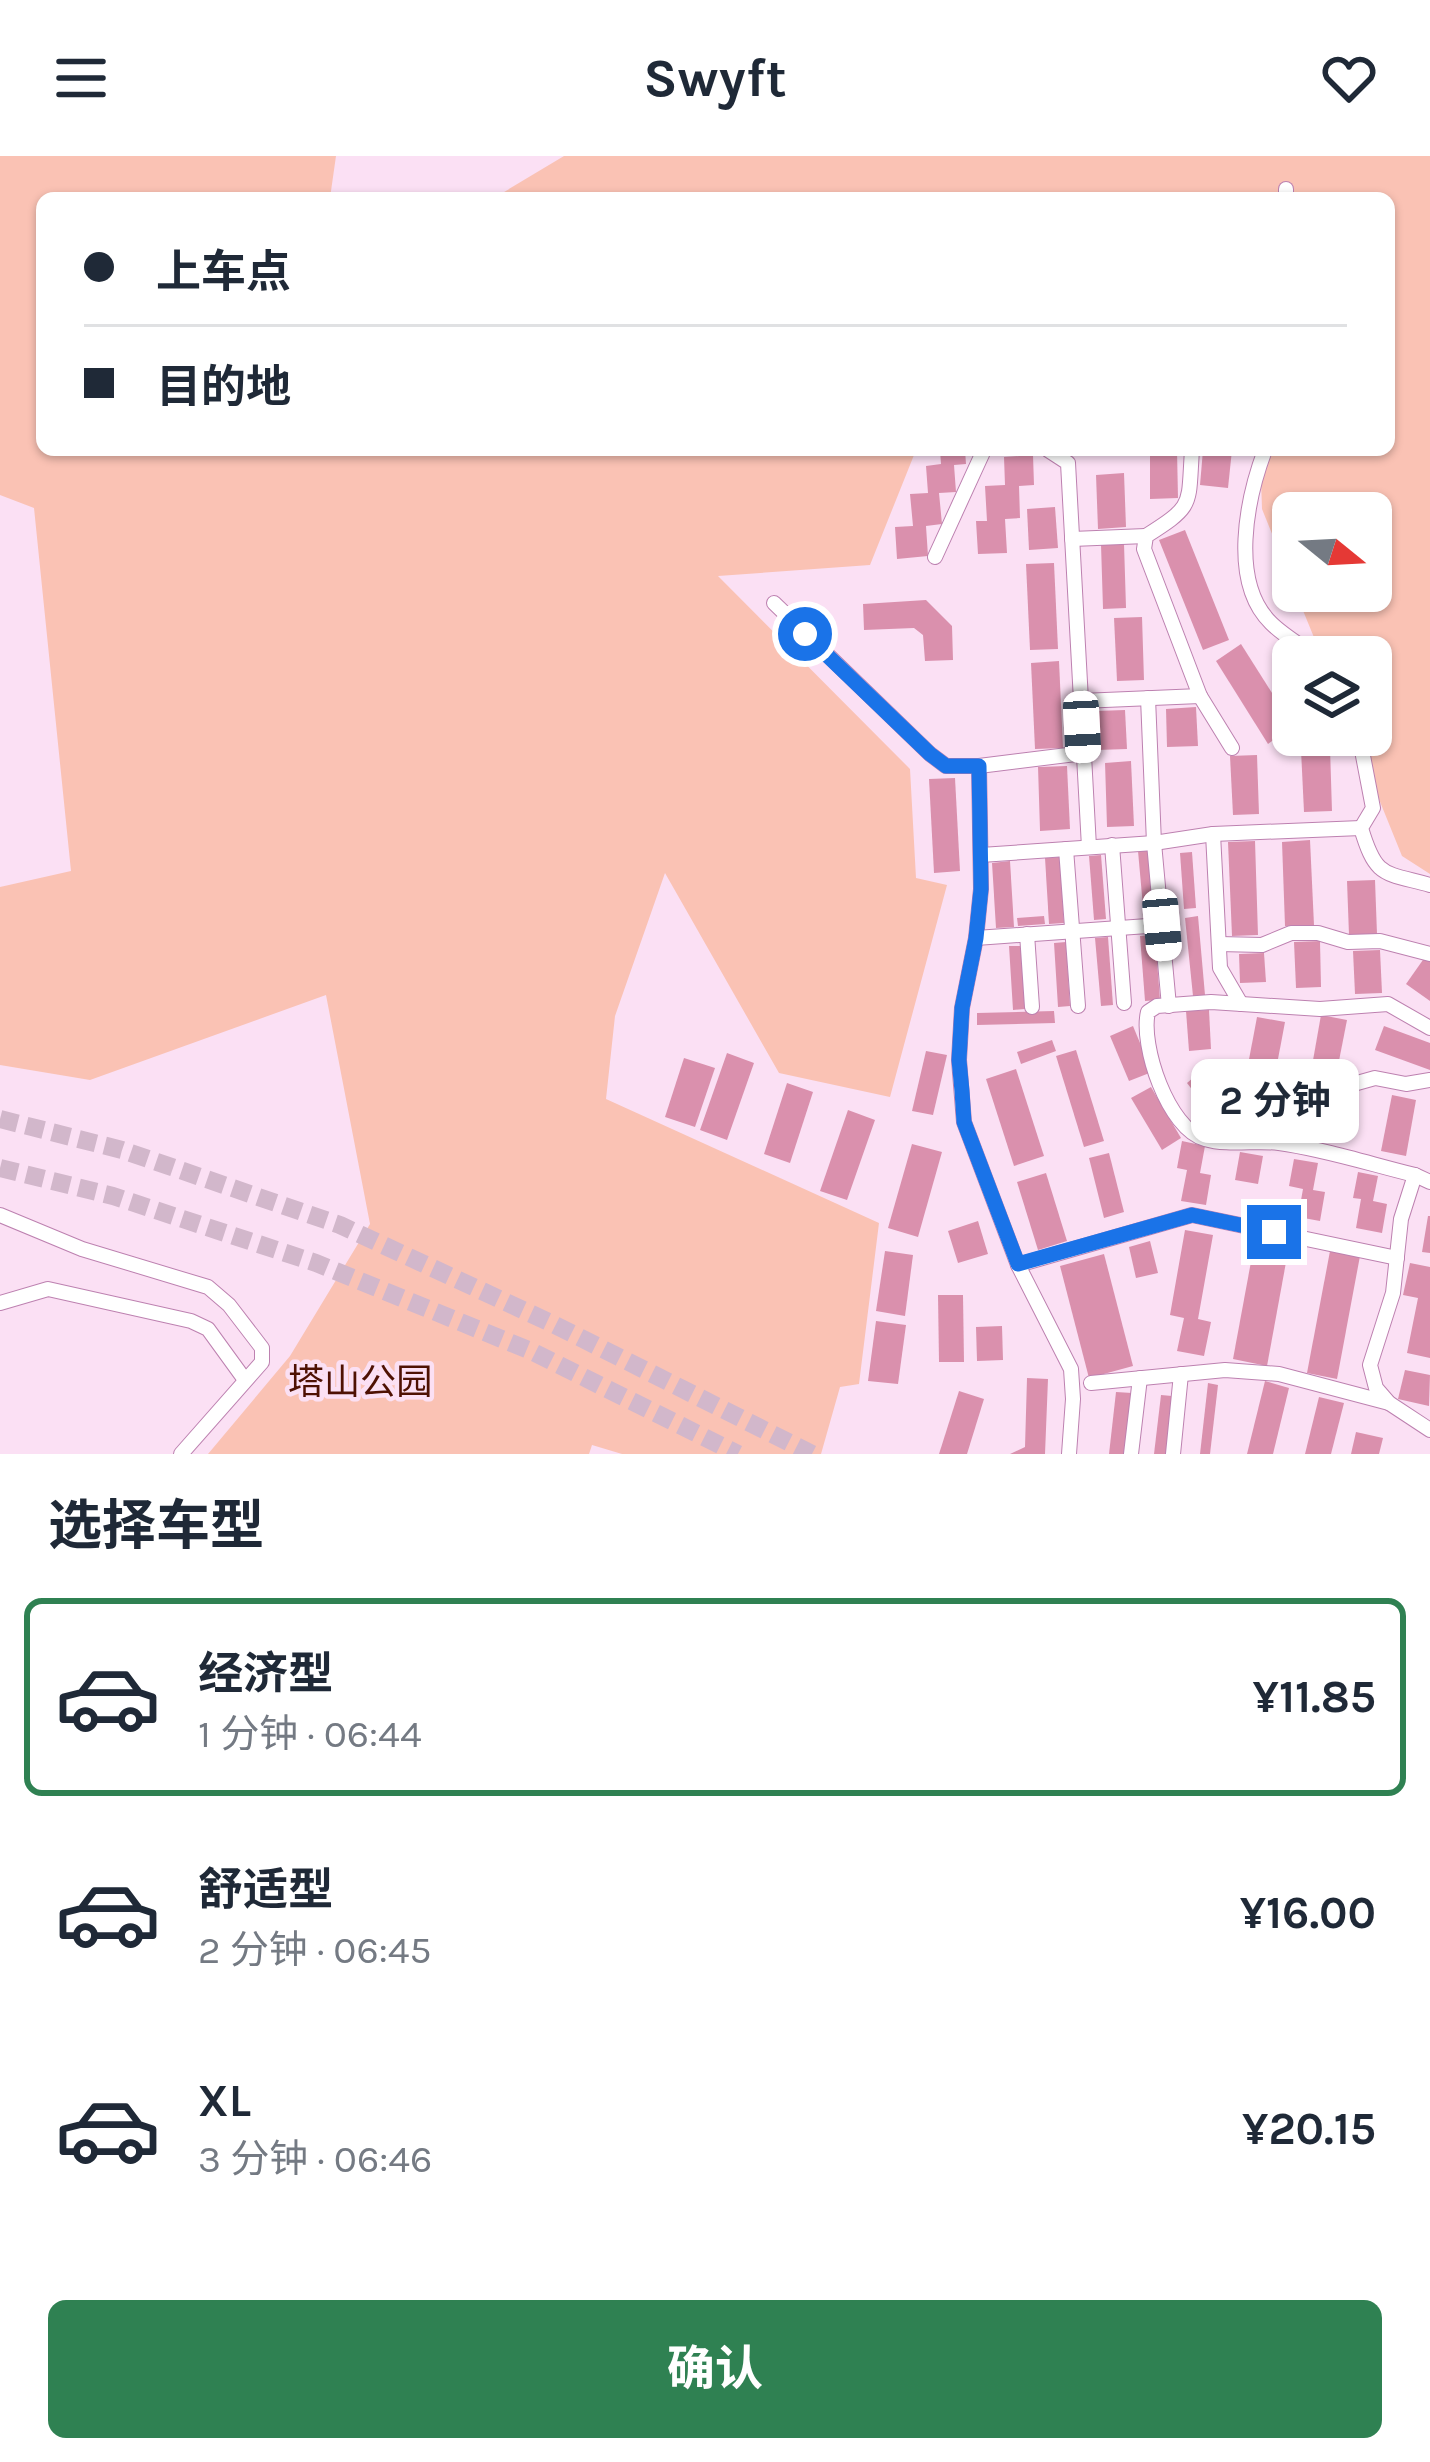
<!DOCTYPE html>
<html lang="zh">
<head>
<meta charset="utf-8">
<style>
	:root { --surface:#fff; --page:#f6f6f7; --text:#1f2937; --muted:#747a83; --line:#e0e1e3; --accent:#2f8152 }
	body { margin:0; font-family:Karla,"Noto Sans SC",sans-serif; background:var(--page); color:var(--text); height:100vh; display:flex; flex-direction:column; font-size:45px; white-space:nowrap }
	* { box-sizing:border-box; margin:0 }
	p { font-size:39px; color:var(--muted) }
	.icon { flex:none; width:66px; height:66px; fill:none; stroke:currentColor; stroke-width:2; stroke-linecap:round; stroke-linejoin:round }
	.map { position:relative; height:1298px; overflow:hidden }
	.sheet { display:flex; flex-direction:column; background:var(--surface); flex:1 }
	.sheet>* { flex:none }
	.top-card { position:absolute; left:36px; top:36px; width:1359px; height:264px; border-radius:18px; box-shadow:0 3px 9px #0004; display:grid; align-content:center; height:264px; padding:0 48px; background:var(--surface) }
	.needle { width:78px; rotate:108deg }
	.buttons { position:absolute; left:1272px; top:336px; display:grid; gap:24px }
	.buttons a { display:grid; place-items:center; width:120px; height:120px; border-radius:18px; background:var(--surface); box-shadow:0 3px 9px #0004; font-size:60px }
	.end { position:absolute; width:54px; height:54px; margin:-27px; border:15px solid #1a73e8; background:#fff; box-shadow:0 0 0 6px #fff }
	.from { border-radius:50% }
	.bubble { position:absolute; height:84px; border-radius:18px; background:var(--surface); box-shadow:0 3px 9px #0004; font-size:39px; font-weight:700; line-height:84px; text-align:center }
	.car { position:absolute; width:36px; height:72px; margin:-36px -18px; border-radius:15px; box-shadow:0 0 9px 3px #0007; background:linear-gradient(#fff 24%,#345 0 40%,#fff 0 76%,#345 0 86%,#fff 0) }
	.top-card b { display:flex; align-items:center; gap:42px; height:114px; font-size:45px }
	.top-card b+b { border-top:3px solid var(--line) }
	.top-card i { width:30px; height:30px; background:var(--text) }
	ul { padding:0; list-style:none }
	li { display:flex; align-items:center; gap:36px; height:198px; margin:0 24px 18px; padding:0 24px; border:6px solid transparent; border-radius:18px }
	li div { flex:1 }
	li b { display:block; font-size:45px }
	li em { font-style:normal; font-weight:700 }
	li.selected { border-color:var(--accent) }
	li>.icon { width:108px; height:108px; stroke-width:1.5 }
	h2 { padding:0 48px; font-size:54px; line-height:144px }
	.button { display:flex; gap:24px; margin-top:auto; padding:24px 48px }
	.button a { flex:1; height:138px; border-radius:18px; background:var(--accent); color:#fff; font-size:48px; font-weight:700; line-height:138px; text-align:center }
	header { display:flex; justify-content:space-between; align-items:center; height:156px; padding:0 48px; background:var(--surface); font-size:54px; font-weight:700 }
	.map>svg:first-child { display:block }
	.green { fill:#fac2b4 }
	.building { fill:#da90ad }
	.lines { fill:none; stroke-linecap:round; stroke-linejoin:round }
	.secondary-tunnel { stroke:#d2b7cb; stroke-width:18; stroke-dasharray:18 9; stroke-linecap:butt }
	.street-casing { stroke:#bd81b0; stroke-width:16 }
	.street { stroke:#fff; stroke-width:14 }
	.route { stroke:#1a73e8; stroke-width:15 }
	.labels { text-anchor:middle; stroke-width:9; stroke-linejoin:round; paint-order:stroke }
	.park-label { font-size:36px; fill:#4e1103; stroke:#fbe0f4 }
</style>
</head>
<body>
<header><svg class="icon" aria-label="menu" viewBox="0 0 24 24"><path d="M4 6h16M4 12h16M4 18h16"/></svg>Swyft<svg class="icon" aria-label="heart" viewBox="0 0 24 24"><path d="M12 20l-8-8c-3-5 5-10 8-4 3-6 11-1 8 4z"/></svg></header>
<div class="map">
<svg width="1430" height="1298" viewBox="0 0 1430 1298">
	<rect width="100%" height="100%" fill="#fbe0f4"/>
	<g class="green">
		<polygon points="0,0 336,0 330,42 42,42 42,294 916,294 870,409 718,420 910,613 916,722 947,729 890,941 779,917 665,717 615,860 606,943 879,1067 859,1228 840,1231 821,1298 622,1298 592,1289 589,1298 208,1298 290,1200 370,1068 326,839 90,924 0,909 0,731 71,715 34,352 0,339"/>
		<polygon points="564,0 1430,0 1430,718 1402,700 1353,579 1371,579 1371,501 1322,501 1295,435 1371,435 1371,357 1293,357 1293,430 1262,353 1260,294 1389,294 1389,42 494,42"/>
	</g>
	<g class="building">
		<polygon points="940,294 965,294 966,308 954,309 956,336 939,337 942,368 926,370 928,400 897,403 895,371 913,370 910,338 928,337 926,310 941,308"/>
		<polygon points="1150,294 1177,294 1178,342 1150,343"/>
		<polygon points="1203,294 1232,294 1228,332 1200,329"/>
		<polygon points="1033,299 1034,329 1019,330 1020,362 1005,363 1007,397 978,398 976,365 987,365 985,330 1005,329 1004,301"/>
		<polygon points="1124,317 1126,371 1098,373 1096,319"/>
		<polygon points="1055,351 1058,392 1029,394 1027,353"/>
		<polygon points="1185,374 1229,484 1203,494 1159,384"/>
		<polygon points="1124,388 1126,452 1103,453 1101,389"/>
		<polygon points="1054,407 1058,493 1030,494 1026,408"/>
		<polygon points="926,444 952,470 953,504 925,505 923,479 914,472 864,474 863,448"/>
		<polygon points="1142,461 1144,524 1117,525 1114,462"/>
		<polygon points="1241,488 1293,570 1268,588 1216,505"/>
		<polygon points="1059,505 1063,592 1035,593 1031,507"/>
		<polygon points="1196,551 1198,590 1167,591 1166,553"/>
		<polygon points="1125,554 1127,593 1098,594 1096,555"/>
		<polygon points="1330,592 1332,655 1304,656 1301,594"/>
		<polygon points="1257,599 1259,658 1233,659 1230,600"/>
		<polygon points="1131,605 1134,670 1107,671 1105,607"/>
		<polygon points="1067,610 1070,673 1040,675 1038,611"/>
		<polygon points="955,622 960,715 934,717 929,623"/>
		<polygon points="1310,684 1314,769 1285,770 1282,686"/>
		<polygon points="1255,685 1258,779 1232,780 1228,686"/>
		<polygon points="1148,694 1155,761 1144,762 1138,695"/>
		<polygon points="1192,696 1196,752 1184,753 1180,697"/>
		<polygon points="1101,699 1106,763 1094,764 1089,700"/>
		<polygon points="1060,701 1064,767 1049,768 1045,702"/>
		<polygon points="1010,705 1014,771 996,772 992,707"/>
		<polygon points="1375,724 1377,778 1349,779 1347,725"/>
		<polygon points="1044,760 1045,768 1018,770 1017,762"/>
		<polygon points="1198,760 1205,839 1193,840 1185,762"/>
		<polygon points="1155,779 1160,844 1145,845 1140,780"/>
		<polygon points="1108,781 1113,849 1101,850 1095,782"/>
		<polygon points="1320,785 1321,831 1296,832 1294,786"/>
		<polygon points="1066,786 1070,850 1058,851 1054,787"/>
		<polygon points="1009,790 1022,790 1025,853 1013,854"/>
		<polygon points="1380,794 1382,837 1355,838 1353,795"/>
		<polygon points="1264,797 1266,826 1240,827 1239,798"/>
		<polygon points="1425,801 1430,804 1430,845 1406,828"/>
		<polygon points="1209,854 1211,893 1189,895 1186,855"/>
		<polygon points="1054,855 1055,867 977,869 977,857"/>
		<polygon points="1321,859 1347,864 1337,915 1312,910"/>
		<polygon points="1257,861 1285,866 1275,919 1247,914"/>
		<polygon points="1133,870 1152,916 1129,925 1110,880"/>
		<polygon points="1384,870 1430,887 1430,914 1375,894"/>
		<polygon points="1052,884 1056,895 1021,908 1017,896"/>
		<polygon points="1076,894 1104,985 1084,991 1056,900"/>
		<polygon points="926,895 947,899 933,959 912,955"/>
		<polygon points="727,897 754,907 727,984 700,974"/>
		<polygon points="684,902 715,912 695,971 665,961"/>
		<polygon points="1207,910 1225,933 1204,949 1187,927"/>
		<polygon points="1016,913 1044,1000 1014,1010 986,923"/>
		<polygon points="787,927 813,936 790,1007 764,998"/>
		<polygon points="1151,931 1181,982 1162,994 1131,942"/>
		<polygon points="1309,931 1335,936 1326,982 1301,977"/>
		<polygon points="1246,937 1273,942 1267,970 1241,965"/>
		<polygon points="1392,939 1416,944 1406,1000 1381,995"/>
		<polygon points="848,954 875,964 847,1044 820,1035"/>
		<polygon points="1182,985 1205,990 1200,1017 1211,1019 1206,1049 1181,1045 1187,1014 1177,1012"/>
		<polygon points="912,988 942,996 918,1081 888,1072"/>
		<polygon points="1240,996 1263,1000 1258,1028 1235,1024"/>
		<polygon points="1109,997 1124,1056 1104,1062 1089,1002"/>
		<polygon points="1294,1003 1318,1007 1313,1034 1325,1036 1320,1065 1298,1061 1303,1033 1289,1030"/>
		<polygon points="1358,1016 1378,1020 1373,1045 1387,1048 1382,1077 1356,1072 1361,1043 1353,1042"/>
		<polygon points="1046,1017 1067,1085 1038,1094 1017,1026"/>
		<polygon points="1428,1060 1430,1060 1430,1097 1422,1096"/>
		<polygon points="978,1065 988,1098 958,1107 948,1075"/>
		<polygon points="1185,1074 1213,1079 1198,1163 1211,1166 1204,1200 1177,1195 1184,1162 1170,1159"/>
		<polygon points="1255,1084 1289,1090 1267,1210 1233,1203"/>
		<polygon points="1150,1085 1158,1117 1136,1122 1129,1091"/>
		<polygon points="885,1095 913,1099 905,1160 876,1155"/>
		<polygon points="1330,1095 1360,1100 1337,1223 1307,1217"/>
		<polygon points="1104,1098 1133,1210 1089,1222 1060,1110"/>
		<polygon points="1410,1107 1430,1111 1430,1202 1407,1197 1418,1142 1403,1139"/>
		<polygon points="938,1139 963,1139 964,1206 939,1206"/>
		<polygon points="876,1165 906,1169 898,1228 868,1225"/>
		<polygon points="1002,1170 1003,1204 977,1205 976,1171"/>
		<polygon points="1405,1214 1430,1219 1429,1250 1398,1243"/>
		<polygon points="1027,1222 1048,1223 1045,1298 1010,1298 1025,1291"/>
		<polygon points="1265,1225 1289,1232 1273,1298 1247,1298"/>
		<polygon points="1208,1227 1218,1229 1210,1298 1200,1298"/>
		<polygon points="959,1235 984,1243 967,1298 939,1298"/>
		<polygon points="1116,1236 1132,1237 1125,1298 1109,1298"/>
		<polygon points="1161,1239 1172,1240 1166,1298 1154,1298"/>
		<polygon points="1319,1241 1344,1247 1331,1298 1305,1298"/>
		<polygon points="1356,1276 1383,1282 1379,1298 1351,1298"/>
	</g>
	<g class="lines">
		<g class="secondary-tunnel">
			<polyline points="0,963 122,994 340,1069 553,1168 812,1298"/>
			<polyline points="0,1012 113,1040 316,1107 531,1195 738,1298"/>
		</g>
		<defs>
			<g id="street">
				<polyline points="1286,42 1286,33"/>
				<polyline points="1048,294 1068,307 1089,691"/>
				<path d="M1192 294C1188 350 1195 349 1146 380L1144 393 1200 540 1232 592"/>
				<path d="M1265 294C1247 342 1229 426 1271 467 1284 480 1302 490 1317 501"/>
				<polyline points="1072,383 1146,380"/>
				<polyline points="935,401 984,294"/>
				<polyline points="774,447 930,598 946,610 979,610 981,733 976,782 962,852 959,904 964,966 1018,1109 1071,1213 1073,1243 1069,1298"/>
				<polyline points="1148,542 1154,687 1169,850"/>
				<polyline points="1081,545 1200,540"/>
				<path d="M1359 579 1373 652 1361 672C1376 722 1383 716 1430 729"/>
				<polyline points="979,610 1084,597"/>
				<polyline points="1213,678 1220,812 1241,848"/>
				<polyline points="1112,689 1124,847"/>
				<polyline points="1066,693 1078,850"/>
				<polyline points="981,699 1154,687 1213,678 1361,672"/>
				<polyline points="1027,778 1032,851"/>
				<polyline points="976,782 1162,769"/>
				<polyline points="1219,788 1262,789 1291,777 1318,777 1348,786 1380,785 1430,798"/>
				<path d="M1430 872 1388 848 1320 853 1211 846 1157 850 1148 856C1140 889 1168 973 1205 983 1228 990 1256 984 1279 987 1324 993 1370 1008 1415 1019L1430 1026"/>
				<polyline points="1238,917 1257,931 1277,936 1303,926 1350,929 1375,922 1406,928 1430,924"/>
				<polyline points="1415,1019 1401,1063 1393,1137 1370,1209 1376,1232 1389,1247 1430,1274"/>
				<polyline points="0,1059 82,1093 208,1131 229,1149 262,1192 262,1206 181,1298"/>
				<polyline points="1018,1109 1192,1059 1397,1102"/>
				<polyline points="0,1147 48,1133 191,1165 208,1173 245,1224"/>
				<polyline points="1091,1227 1225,1214 1279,1218 1389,1247"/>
				<polyline points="1131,1298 1140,1222"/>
				<polyline points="1173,1298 1181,1218"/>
			</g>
		</defs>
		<use href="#street" class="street-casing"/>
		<use href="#street" class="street"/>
	</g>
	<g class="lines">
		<polyline class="route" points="805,478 930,598 946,610 979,610 981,733 976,782 962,852 959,904 962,935 964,966 1018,1108 1192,1059 1274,1076"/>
	</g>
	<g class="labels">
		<g class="park-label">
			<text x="360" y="1238">塔山公园</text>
		</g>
	</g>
</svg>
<div class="buttons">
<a><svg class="needle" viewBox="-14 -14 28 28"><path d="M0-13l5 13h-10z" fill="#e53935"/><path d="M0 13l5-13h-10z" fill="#747a83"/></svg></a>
<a><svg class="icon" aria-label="layers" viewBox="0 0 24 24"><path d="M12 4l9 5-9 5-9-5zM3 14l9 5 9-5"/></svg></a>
</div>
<i class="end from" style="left:805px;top:478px"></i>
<i class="end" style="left:1274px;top:1076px"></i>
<div class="bubble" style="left:1191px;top:903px;width:168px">2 分钟</div>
<i class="car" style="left:1082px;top:571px;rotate:177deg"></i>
<i class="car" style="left:1162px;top:769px;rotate:175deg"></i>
<div class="top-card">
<b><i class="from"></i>上车点</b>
<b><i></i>目的地</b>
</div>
</div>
<section class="sheet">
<h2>选择车型</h2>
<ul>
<li class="selected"><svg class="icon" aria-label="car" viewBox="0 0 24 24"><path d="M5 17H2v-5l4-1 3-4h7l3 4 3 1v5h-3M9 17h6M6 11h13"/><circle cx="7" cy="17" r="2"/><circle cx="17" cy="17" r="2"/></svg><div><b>经济型</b><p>1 分钟 · 06:44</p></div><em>¥11.85</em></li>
<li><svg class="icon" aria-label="car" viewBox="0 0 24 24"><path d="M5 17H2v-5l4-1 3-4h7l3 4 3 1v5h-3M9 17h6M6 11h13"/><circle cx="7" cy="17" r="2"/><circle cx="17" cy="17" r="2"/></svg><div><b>舒适型</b><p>2 分钟 · 06:45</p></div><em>¥16.00</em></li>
<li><svg class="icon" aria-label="car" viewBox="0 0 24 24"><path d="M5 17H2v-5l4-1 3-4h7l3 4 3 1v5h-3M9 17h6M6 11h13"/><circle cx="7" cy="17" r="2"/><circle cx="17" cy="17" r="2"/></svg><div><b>XL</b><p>3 分钟 · 06:46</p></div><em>¥20.15</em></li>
</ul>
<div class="button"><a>确认</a></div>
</section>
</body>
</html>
